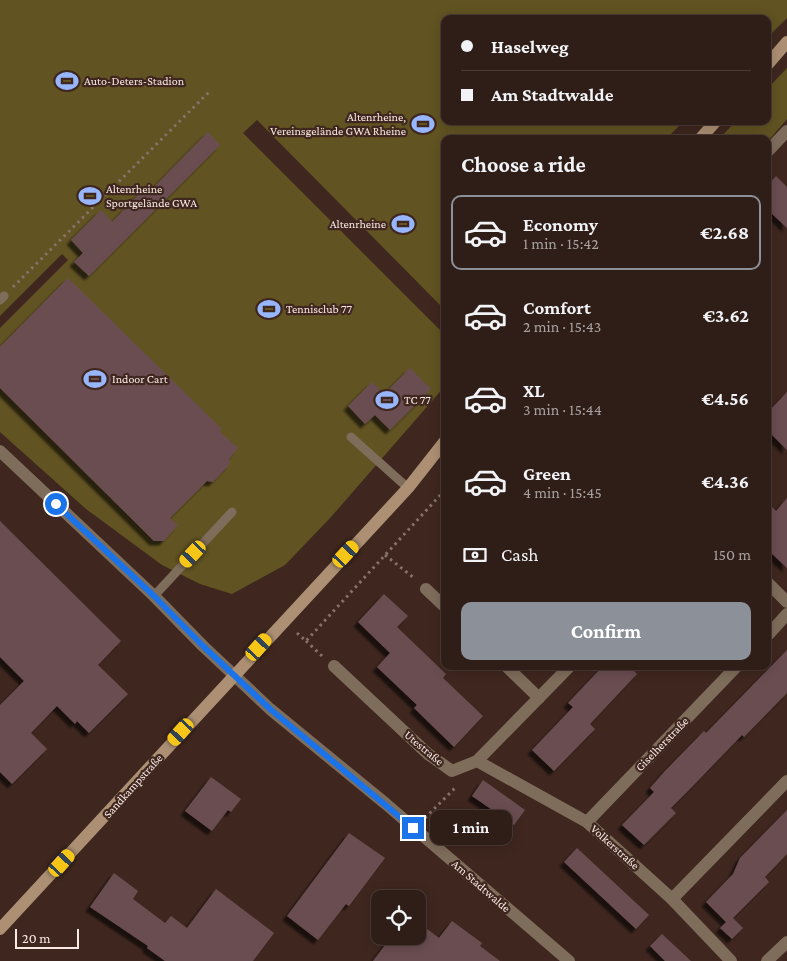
<!DOCTYPE html>
<html lang="en">
<head>
<meta charset="utf-8">
<style>
	:root { --surface:#2f1d17; --page:#372620; --text:#f1f3f6; --muted:#a7a2a1; --line:#4a3b36; --accent:#8c9099 }
	body { margin:0; font-family:"Crimson Pro",serif; background:var(--page); color:var(--text); height:100vh; display:flex; flex-direction:column; font-size:19px; white-space:nowrap }
	* { box-sizing:border-box; margin:0 }
	p { font-size:16px; color:var(--muted) }
	.icon { flex:none; width:28px; height:28px; fill:none; stroke:currentColor; stroke-width:2; stroke-linecap:round; stroke-linejoin:round }
	.map { position:relative; flex:1; overflow:hidden }
	.sheet { position:absolute; left:441px; top:135px; width:330px; height:535px; display:flex; flex-direction:column; background:var(--surface); border-radius:10px; box-shadow:0 2px 12px #0003,0 0 0 1px var(--line) }
	.sheet>* { flex:none }
	.top-card { position:absolute; left:441px; top:15px; width:330px; height:110px; border-radius:10px; box-shadow:0 2px 12px #0003,0 0 0 1px var(--line); display:grid; align-content:center; height:110px; padding:0 20px; background:var(--surface) }
	.tools { position:absolute; left:371px; top:890px; display:grid; gap:10px }
	.tools a { display:grid; place-items:center; width:55px; height:55px; border-radius:10px; background:var(--surface); box-shadow:0 2px 12px #0003,0 0 0 1px var(--line); font-size:25px }
	.scale { position:absolute; left:15px; bottom:12px; width:64px; box-sizing:border-box; padding-left:5px; border:2px solid #f9e8e3; border-top:0; font-size:14px; line-height:18px; white-space:nowrap; color:#f9e8e3; -webkit-text-stroke:4px #3f271f; paint-order:stroke }
	.end { position:absolute; width:22px; height:22px; margin:-11px; border:6px solid #1a73e8; background:#fff; box-shadow:0 0 0 2px #fff }
	.from { border-radius:50% }
	.bubble { position:absolute; height:35px; border-radius:10px; background:var(--surface); box-shadow:0 2px 12px #0003,0 0 0 1px var(--line); font-size:16px; font-weight:700; line-height:35px; text-align:center }
	.car { position:absolute; width:15px; height:30px; margin:-15px -8px; border-radius:6px; box-shadow:0 0 4px 1px #0007; background:linear-gradient(#f5c518 24%,#345 0 40%,#f5c518 0 76%,#345 0 86%,#f5c518 0) }
	.top-card b { display:flex; align-items:center; gap:18px; height:48px; font-size:19px }
	.top-card b+b { border-top:1px solid var(--line) }
	.top-card i { width:12px; height:12px; background:var(--text) }
	ul { padding:0; list-style:none }
	li { display:flex; align-items:center; gap:15px; height:75px; margin:0 10px 8px; padding:0 10px; border:2px solid transparent; border-radius:10px }
	li div { flex:1 }
	li b { display:block; font-size:19px }
	li em { font-style:normal; font-weight:700 }
	li.current { border-color:var(--accent) }
	li>.icon { width:45px; height:45px; stroke-width:1.5 }
	h2 { padding:0 20px; font-size:22px; line-height:60px }
	.pay { display:flex; align-items:center; gap:12px; height:55px; padding:0 20px; font-size:19px }
	.pay p { margin-inline-start:auto }
	.primary-button { display:flex; gap:10px; margin-top:auto; padding:10px 20px }
	.primary-button a { flex:1; height:58px; border-radius:10px; background:var(--accent); color:#fff; font-size:20px; font-weight:700; line-height:58px; text-align:center }
	.map>svg:first-child { display:block }
	.green { fill:#615322 }
	.building { fill:#6b4e51; filter:url(#shadow) }
	.lines { fill:none; stroke-linecap:round; stroke-linejoin:round }
	.path { stroke:#87726b; stroke-width:3; stroke-dasharray:2.5 4; stroke-linecap:butt }
	.lane { stroke:#7f6d5b; stroke-width:9 }
	.street { stroke:#7f6d5b; stroke-width:12 }
	.secondary { stroke:#ad9073; stroke-width:12 }
	.route { stroke:#1a73e8; stroke-width:6 }
	.labels { text-anchor:middle; stroke-width:4.5; stroke-linejoin:round; paint-order:stroke }
	.poi-label { font-size:12px; fill:#f9e8e3; stroke:#3f271f; text-anchor:start }
	.street-label { font-size:12px; fill:#f9e8e3; stroke:#3f271f }
</style>
</head>
<body>
<div class="map">
<svg width="787" height="961" viewBox="0 0 787 961">
	<defs>
		<filter id="shadow"><feDropShadow dx="-4.5" dy="4.5" stdDeviation="1" flood-color="#0009"/></filter>
	</defs>
	<rect width="100%" height="100%" fill="#3f271f"/>
	<g class="green">
		<polygon points="0,0 787,0 787,18 768,37 768,19 445,19 445,121 684,121 666,139 445,139 445,310 257,120 243,133 445,335 445,386 331,517 285,565 232,594 200,584 162,565 86,509 0,432 0,328 68,260 62,254 0,316"/>
		<polygon points="787,68 787,119 768,141 768,139 719,139 736,121 768,121 768,88"/>
	</g>
	<g class="building">
		<polygon points="208,132 220,145 89,276 74,262 83,253 71,240 101,210 112,222 144,189 148,193"/>
		<polygon points="776,176 787,187 787,228 768,210 768,185"/>
		<polygon points="68,278 222,429 219,431 238,448 229,459 230,464 213,482 207,481 170,518 178,525 164,541 154,541 0,388 0,347"/>
		<polygon points="410,368 431,389 390,430 375,415 365,424 348,406 372,382 384,394"/>
		<polygon points="787,392 787,450 768,431 768,412"/>
		<polygon points="787,498 787,568 768,550 768,503 776,511"/>
		<polygon points="0,521 121,641 98,665 128,694 89,733 77,721 75,724 57,706 31,733 47,749 12,784 0,772 0,705 24,681 0,657"/>
		<polygon points="384,594 408,616 397,627 446,674 443,678 483,716 454,747 414,708 417,705 377,667 390,653 358,622"/>
		<polygon points="787,650 787,693 744,737 742,735 687,792 671,808 676,813 644,845 622,825 654,792 650,788 665,771 704,731 706,733"/>
		<polygon points="603,666 629,666 637,674 590,724 595,729 554,771 532,750 573,707 568,703"/>
		<polygon points="211,777 241,799 231,812 228,810 212,831 185,811"/>
		<polygon points="483,780 525,810 514,825 472,796"/>
		<polygon points="787,810 787,854 765,877 769,882 733,918 743,928 732,939 720,928 726,922 706,902 733,874 740,858"/>
		<polygon points="349,833 385,858 349,906 346,904 318,940 287,916"/>
		<polygon points="577,848 649,915 636,929 564,862"/>
		<polygon points="114,873 138,891 133,899 165,923 171,916 187,928 216,889 274,933 253,961 165,961 147,948 148,946 90,907"/>
		<polygon points="452,921 482,943 480,946 500,961 373,961 392,936 418,936 418,922 439,938"/>
		<polygon points="662,934 691,961 665,961 650,946"/>
	</g>
	<g class="lines">
		<g class="path">
			<polyline points="13,287 210,91"/>
			<polyline points="385,555 414,578"/>
			<polyline points="297,633 306,641 445,490"/>
			<polyline points="306,641 322,656"/>
			<polyline points="425,818 456,787"/>
		</g>
		<g class="lane">
			<polyline points="0,300 4,296"/>
			<polyline points="351,437 408,488"/>
			<polyline points="154,596 232,512"/>
		</g>
		<g class="street">
			<polyline points="768,151 787,131"/>
			<polyline points="0,451 154,596 203,646 270,709 386,804 569,961"/>
			<polyline points="768,583 787,602"/>
			<polyline points="426,589 445,607"/>
			<polyline points="768,635 787,614"/>
			<polyline points="334,666 428,754 452,771 477,761 570,666"/>
			<polyline points="506,666 539,698"/>
			<polyline points="477,761 587,822 672,899 731,961"/>
			<polyline points="587,822 737,666"/>
			<polyline points="672,899 787,781"/>
			<polyline points="767,961 787,942"/>
		</g>
		<g class="secondary">
			<polyline points="768,64 787,42"/>
			<polyline points="700,139 716,121"/>
			<polyline points="0,929 408,488 445,441"/>
		</g>
	</g>
	<g class="lines">
		<polyline class="route" points="56,504 154,596 203,646 270,709 413,828"/>
	</g>
	<defs>
		<symbol id="stadium-bare" viewBox="-9 -9 18 18"><path d="M0-5a6.5 5 0 1 0 0 10a6.5 5 0 1 0 0-10ZM-3.5-1.8h7v3.6h-7Z" fill="#97b6fd" stroke="#3f271f" stroke-width="2.5" paint-order="stroke"/></symbol>
	</defs>
	<g fill-rule="evenodd">
		<use href="#stadium-bare" x="51" y="65" width="32" height="32"/>
		<use href="#stadium-bare" x="407" y="108" width="32" height="32"/>
		<use href="#stadium-bare" x="74" y="180" width="32" height="32"/>
		<use href="#stadium-bare" x="387" y="208" width="32" height="32"/>
		<use href="#stadium-bare" x="253" y="293" width="32" height="32"/>
		<use href="#stadium-bare" x="79" y="363" width="32" height="32"/>
		<use href="#stadium-bare" x="371" y="384" width="32" height="32"/>
	</g>
	<g class="labels">
		<g class="poi-label">
			<text x="84" y="85">Auto-Deters-Stadion</text>
			<text x="406" y="121" text-anchor="end">Altenrheine,<tspan x="406" dy="14">Vereinsgelände GWA Rheine</tspan></text>
			<text x="106" y="193">Altenrheine<tspan x="106" dy="14">Sportgelände GWA</tspan></text>
			<text x="386" y="228" text-anchor="end">Altenrheine</text>
			<text x="286" y="313">Tennisclub 77</text>
			<text x="112" y="383">Indoor Cart</text>
			<text x="404" y="404">TC 77</text>
		</g>
		<g class="street-label">
			<text transform="translate(662 744) rotate(-46)" y="4">Giselherstraße</text>
			<text transform="translate(424 748) rotate(40)" y="4">Utestraße</text>
			<text transform="translate(133 786) rotate(-48)" y="4">Sandkampstraße</text>
			<text transform="translate(615 847) rotate(42)" y="4">Volkerstraße</text>
			<text transform="translate(481 886) rotate(41)" y="4">Am Stadtwalde</text>
		</g>
	</g>
</svg>
<div class="tools">
<a><svg class="icon" aria-label="locate" viewBox="0 0 24 24"><circle cx="12" cy="12" r="6"/><path d="M12 2v4M12 18v4M2 12h4M18 12h4"/></svg></a>
</div>
<div class="scale">20 m</div>
<i class="end from" style="left:56px;top:504px"></i>
<i class="end" style="left:413px;top:828px"></i>
<div class="bubble" style="left:430px;top:810px;width:82px">1 min</div>
<i class="car" style="left:193px;top:554px;rotate:223deg"></i>
<i class="car" style="left:346px;top:554px;rotate:43deg"></i>
<i class="car" style="left:259px;top:647px;rotate:42deg"></i>
<i class="car" style="left:181px;top:732px;rotate:222deg"></i>
<i class="car" style="left:62px;top:863px;rotate:42deg"></i>
<div class="top-card">
<b><i class="from"></i>Haselweg</b>
<b><i></i>Am Stadtwalde</b>
</div>
<section class="sheet">
<h2>Choose a ride</h2>
<ul>
<li class="current"><svg class="icon" aria-label="car" viewBox="0 0 24 24"><path d="M5 17H2v-5l4-1 3-4h7l3 4 3 1v5h-3M9 17h6M6 11h13"/><circle cx="7" cy="17" r="2"/><circle cx="17" cy="17" r="2"/></svg><div><b>Economy</b><p>1 min · 15:42</p></div><em>€2.68</em></li>
<li><svg class="icon" aria-label="car" viewBox="0 0 24 24"><path d="M5 17H2v-5l4-1 3-4h7l3 4 3 1v5h-3M9 17h6M6 11h13"/><circle cx="7" cy="17" r="2"/><circle cx="17" cy="17" r="2"/></svg><div><b>Comfort</b><p>2 min · 15:43</p></div><em>€3.62</em></li>
<li><svg class="icon" aria-label="car" viewBox="0 0 24 24"><path d="M5 17H2v-5l4-1 3-4h7l3 4 3 1v5h-3M9 17h6M6 11h13"/><circle cx="7" cy="17" r="2"/><circle cx="17" cy="17" r="2"/></svg><div><b>XL</b><p>3 min · 15:44</p></div><em>€4.56</em></li>
<li><svg class="icon" aria-label="car" viewBox="0 0 24 24"><path d="M5 17H2v-5l4-1 3-4h7l3 4 3 1v5h-3M9 17h6M6 11h13"/><circle cx="7" cy="17" r="2"/><circle cx="17" cy="17" r="2"/></svg><div><b>Green</b><p>4 min · 15:45</p></div><em>€4.36</em></li>
</ul>
<div class="pay"><svg class="icon" aria-label="cash" viewBox="0 0 24 24"><path d="M3 7h18v10H3z"/><circle cx="12" cy="12" r="2"/></svg>Cash<p>150 m</p></div>
<div class="primary-button"><a>Confirm</a></div>
</section>
</div>
</body>
</html>
